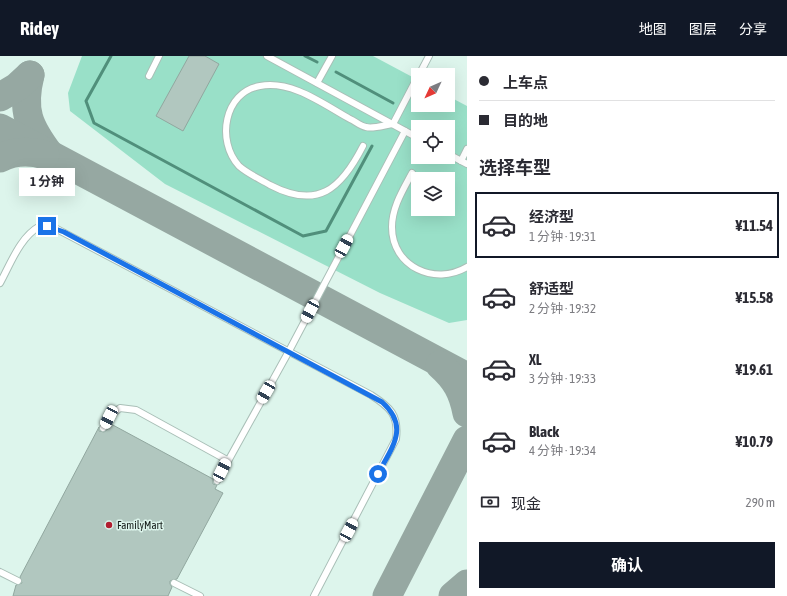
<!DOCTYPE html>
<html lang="zh">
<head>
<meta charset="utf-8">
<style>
	:root { --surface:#fff; --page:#f2f2f3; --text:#2b2b33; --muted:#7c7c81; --line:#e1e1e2; --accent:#111827 }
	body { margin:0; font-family:"Asap Condensed","Noto Sans SC",sans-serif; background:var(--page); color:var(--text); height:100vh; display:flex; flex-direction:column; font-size:15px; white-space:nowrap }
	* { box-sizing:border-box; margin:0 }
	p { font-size:13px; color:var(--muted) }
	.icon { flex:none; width:22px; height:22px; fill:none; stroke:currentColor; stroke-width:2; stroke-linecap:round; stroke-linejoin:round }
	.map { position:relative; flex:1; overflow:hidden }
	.panel { display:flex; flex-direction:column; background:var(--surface); width:320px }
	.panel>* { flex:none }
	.hud { display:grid; align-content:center; height:88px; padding:0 12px; background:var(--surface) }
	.needle { width:26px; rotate:226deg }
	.buttons { position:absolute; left:411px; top:12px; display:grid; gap:8px }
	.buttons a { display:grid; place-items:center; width:44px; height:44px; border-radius:0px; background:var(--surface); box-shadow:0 4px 16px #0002; font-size:20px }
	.end { position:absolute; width:18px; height:18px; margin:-9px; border:5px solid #1a73e8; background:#fff; box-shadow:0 0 0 2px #fff }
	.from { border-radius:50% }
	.bubble { position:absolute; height:28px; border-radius:0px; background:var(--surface); box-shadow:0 4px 16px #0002; font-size:13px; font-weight:700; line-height:28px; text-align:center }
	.car { position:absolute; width:12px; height:24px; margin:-12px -6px; border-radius:5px; box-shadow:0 0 3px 1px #0007; background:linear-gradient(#fff 24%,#345 0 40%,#fff 0 76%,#345 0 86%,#fff 0) }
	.hud b { display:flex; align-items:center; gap:14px; height:38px; font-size:15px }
	.hud b+b { border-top:1px solid var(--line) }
	.hud i { width:10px; height:10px; background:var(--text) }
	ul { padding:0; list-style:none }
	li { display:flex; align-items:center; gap:12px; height:66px; margin:0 8px 6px; padding:0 4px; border:2px solid transparent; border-radius:0px }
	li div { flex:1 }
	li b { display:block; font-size:15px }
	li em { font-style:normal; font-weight:700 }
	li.current { border-color:var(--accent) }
	li>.icon { width:36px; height:36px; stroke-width:1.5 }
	h2 { padding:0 12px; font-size:18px; line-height:48px }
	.pay { display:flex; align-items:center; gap:10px; height:44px; padding:0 12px; font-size:15px }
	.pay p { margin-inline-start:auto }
	.button { display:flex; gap:8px; margin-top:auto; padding:8px 12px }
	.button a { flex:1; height:46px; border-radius:0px; background:var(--accent); color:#fff; font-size:16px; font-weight:700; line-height:46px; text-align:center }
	header { display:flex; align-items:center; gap:24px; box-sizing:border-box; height:56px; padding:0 20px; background:var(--accent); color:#fff }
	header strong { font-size:19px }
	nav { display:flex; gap:22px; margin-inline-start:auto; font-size:14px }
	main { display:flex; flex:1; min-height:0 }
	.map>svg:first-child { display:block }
	.green { fill:#99e0c8; fill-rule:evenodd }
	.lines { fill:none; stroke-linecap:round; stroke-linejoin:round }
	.stream { stroke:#508f7b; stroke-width:3 }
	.taxiway { stroke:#96a8a2; stroke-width:29 }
	.building { fill:#b1c7bf; stroke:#91a79f }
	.lane-casing { stroke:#a9bfb7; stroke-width:8 }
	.lane { stroke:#fff; stroke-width:6 }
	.route { stroke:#1a73e8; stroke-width:5 }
	.poi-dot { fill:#b11e30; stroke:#ddf5ec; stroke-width:1.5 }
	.labels { text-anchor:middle; stroke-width:3; stroke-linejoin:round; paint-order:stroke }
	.poi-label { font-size:11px; fill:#141c19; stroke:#ddf5ec; text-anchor:start }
</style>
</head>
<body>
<header>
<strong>Ridey</strong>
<nav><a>地图</a><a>图层</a><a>分享</a></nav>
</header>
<main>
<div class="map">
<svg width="467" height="540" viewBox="0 0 467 540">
	<rect width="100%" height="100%" fill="#ddf5ec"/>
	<path class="green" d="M82 0H373L418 24V49H448V40L467 50V264L449 267 380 237 165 128 70 55 68 37ZM418 71H448V101H418ZM418 123H448V153H418Z"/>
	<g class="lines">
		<g class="stream">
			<polyline points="111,0 86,45 94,67 303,180 326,175 372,90"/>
			<polyline points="305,0 317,6"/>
			<polyline points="336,16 393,47"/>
		</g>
		<g class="taxiway">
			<path d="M30 19C21 55 29 71 50 99"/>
			<polyline points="0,41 17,31 30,19"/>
			<polyline points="0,72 467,321"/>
			<path d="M0 102C14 95 31 95 45 99"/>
			<path d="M440 309C456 323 463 336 467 357"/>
			<polyline points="387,540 467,384"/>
			<polyline points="453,540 467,528"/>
		</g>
	</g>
	<g class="building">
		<polygon points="189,0 205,0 219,8 183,75 156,60"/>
		<polygon points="111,368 213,423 213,428 217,429 215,433 223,437 177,523 170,525 170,528 172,531 168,540 13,540 16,529 22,527 20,521 99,371 99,375 104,376 107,374"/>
	</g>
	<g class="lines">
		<defs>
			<g id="lane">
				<polyline points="267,0 418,82"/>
				<polyline points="419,19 429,0"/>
				<polyline points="149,20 159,0"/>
				<polyline points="317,27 332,0"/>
				<path d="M363 90C341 133 318 154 270 129 260 123 248 118 239 110 216 85 224 36 260 30 292 24 323 48 350 63 355 65 360 70 366 71 373 73 385 69 393 68L418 20"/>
				<polyline points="448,98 467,108"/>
				<polyline points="461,105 467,93"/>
				<path d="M412 117C403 134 392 151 392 171 392 211 435 230 467 211"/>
				<path d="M0 227C11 207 20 181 40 170L55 172 371 339C390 351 399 359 396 383L314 540"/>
				<polyline points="103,372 109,361 120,352 136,354 227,404"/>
				<polyline points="217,425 289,295 405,75"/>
				<polyline points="0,516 18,525"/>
				<polyline points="174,527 200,540"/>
			</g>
		</defs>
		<use href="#lane" class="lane-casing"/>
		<use href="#lane" class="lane"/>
	</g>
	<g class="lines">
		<path class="route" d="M47 170 64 176 382 346C410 371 392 391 378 418"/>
	</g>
	<circle class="poi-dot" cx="109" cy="469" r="4"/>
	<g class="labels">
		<g class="poi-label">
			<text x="117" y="473">FamilyMart</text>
		</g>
	</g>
</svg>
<div class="buttons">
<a><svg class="needle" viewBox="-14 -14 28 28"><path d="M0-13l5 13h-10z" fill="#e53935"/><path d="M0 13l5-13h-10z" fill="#7c7c81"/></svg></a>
<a><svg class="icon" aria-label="locate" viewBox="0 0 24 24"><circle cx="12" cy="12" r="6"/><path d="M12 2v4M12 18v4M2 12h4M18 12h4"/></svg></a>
<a><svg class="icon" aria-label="layers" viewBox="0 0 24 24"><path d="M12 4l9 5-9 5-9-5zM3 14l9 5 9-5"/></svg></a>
</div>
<i class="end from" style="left:378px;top:418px"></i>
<i class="end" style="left:47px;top:170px"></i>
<div class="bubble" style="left:19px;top:112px;width:56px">1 分钟</div>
<i class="car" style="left:344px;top:190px;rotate:28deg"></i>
<i class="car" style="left:310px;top:255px;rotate:208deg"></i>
<i class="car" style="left:266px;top:336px;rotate:210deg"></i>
<i class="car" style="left:109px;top:361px;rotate:207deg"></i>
<i class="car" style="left:222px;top:414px;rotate:27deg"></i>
<i class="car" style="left:349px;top:474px;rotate:28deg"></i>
</div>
<section class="panel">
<div class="hud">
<b><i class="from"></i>上车点</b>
<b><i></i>目的地</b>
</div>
<h2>选择车型</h2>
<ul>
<li class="current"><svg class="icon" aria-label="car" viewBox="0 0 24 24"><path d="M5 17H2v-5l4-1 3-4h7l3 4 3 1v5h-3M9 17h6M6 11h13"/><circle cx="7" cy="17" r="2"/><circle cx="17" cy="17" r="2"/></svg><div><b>经济型</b><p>1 分钟 · 19:31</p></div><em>¥11.54</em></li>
<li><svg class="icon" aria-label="car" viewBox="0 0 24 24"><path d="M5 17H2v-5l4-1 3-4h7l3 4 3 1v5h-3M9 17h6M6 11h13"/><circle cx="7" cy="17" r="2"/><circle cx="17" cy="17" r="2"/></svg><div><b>舒适型</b><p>2 分钟 · 19:32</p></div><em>¥15.58</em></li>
<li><svg class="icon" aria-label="car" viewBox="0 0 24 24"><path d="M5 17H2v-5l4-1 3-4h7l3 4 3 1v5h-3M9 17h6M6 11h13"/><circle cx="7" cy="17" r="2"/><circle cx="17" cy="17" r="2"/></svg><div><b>XL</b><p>3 分钟 · 19:33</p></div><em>¥19.61</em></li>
<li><svg class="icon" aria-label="car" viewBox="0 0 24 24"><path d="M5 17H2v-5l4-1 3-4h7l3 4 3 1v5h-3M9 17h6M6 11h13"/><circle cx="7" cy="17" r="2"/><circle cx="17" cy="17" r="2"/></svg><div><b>Black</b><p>4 分钟 · 19:34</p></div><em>¥10.79</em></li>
</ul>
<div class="pay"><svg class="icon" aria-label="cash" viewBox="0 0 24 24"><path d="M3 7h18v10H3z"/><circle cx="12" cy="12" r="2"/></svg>现金<p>290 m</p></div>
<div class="button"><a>确认</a></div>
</section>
</main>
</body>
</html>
